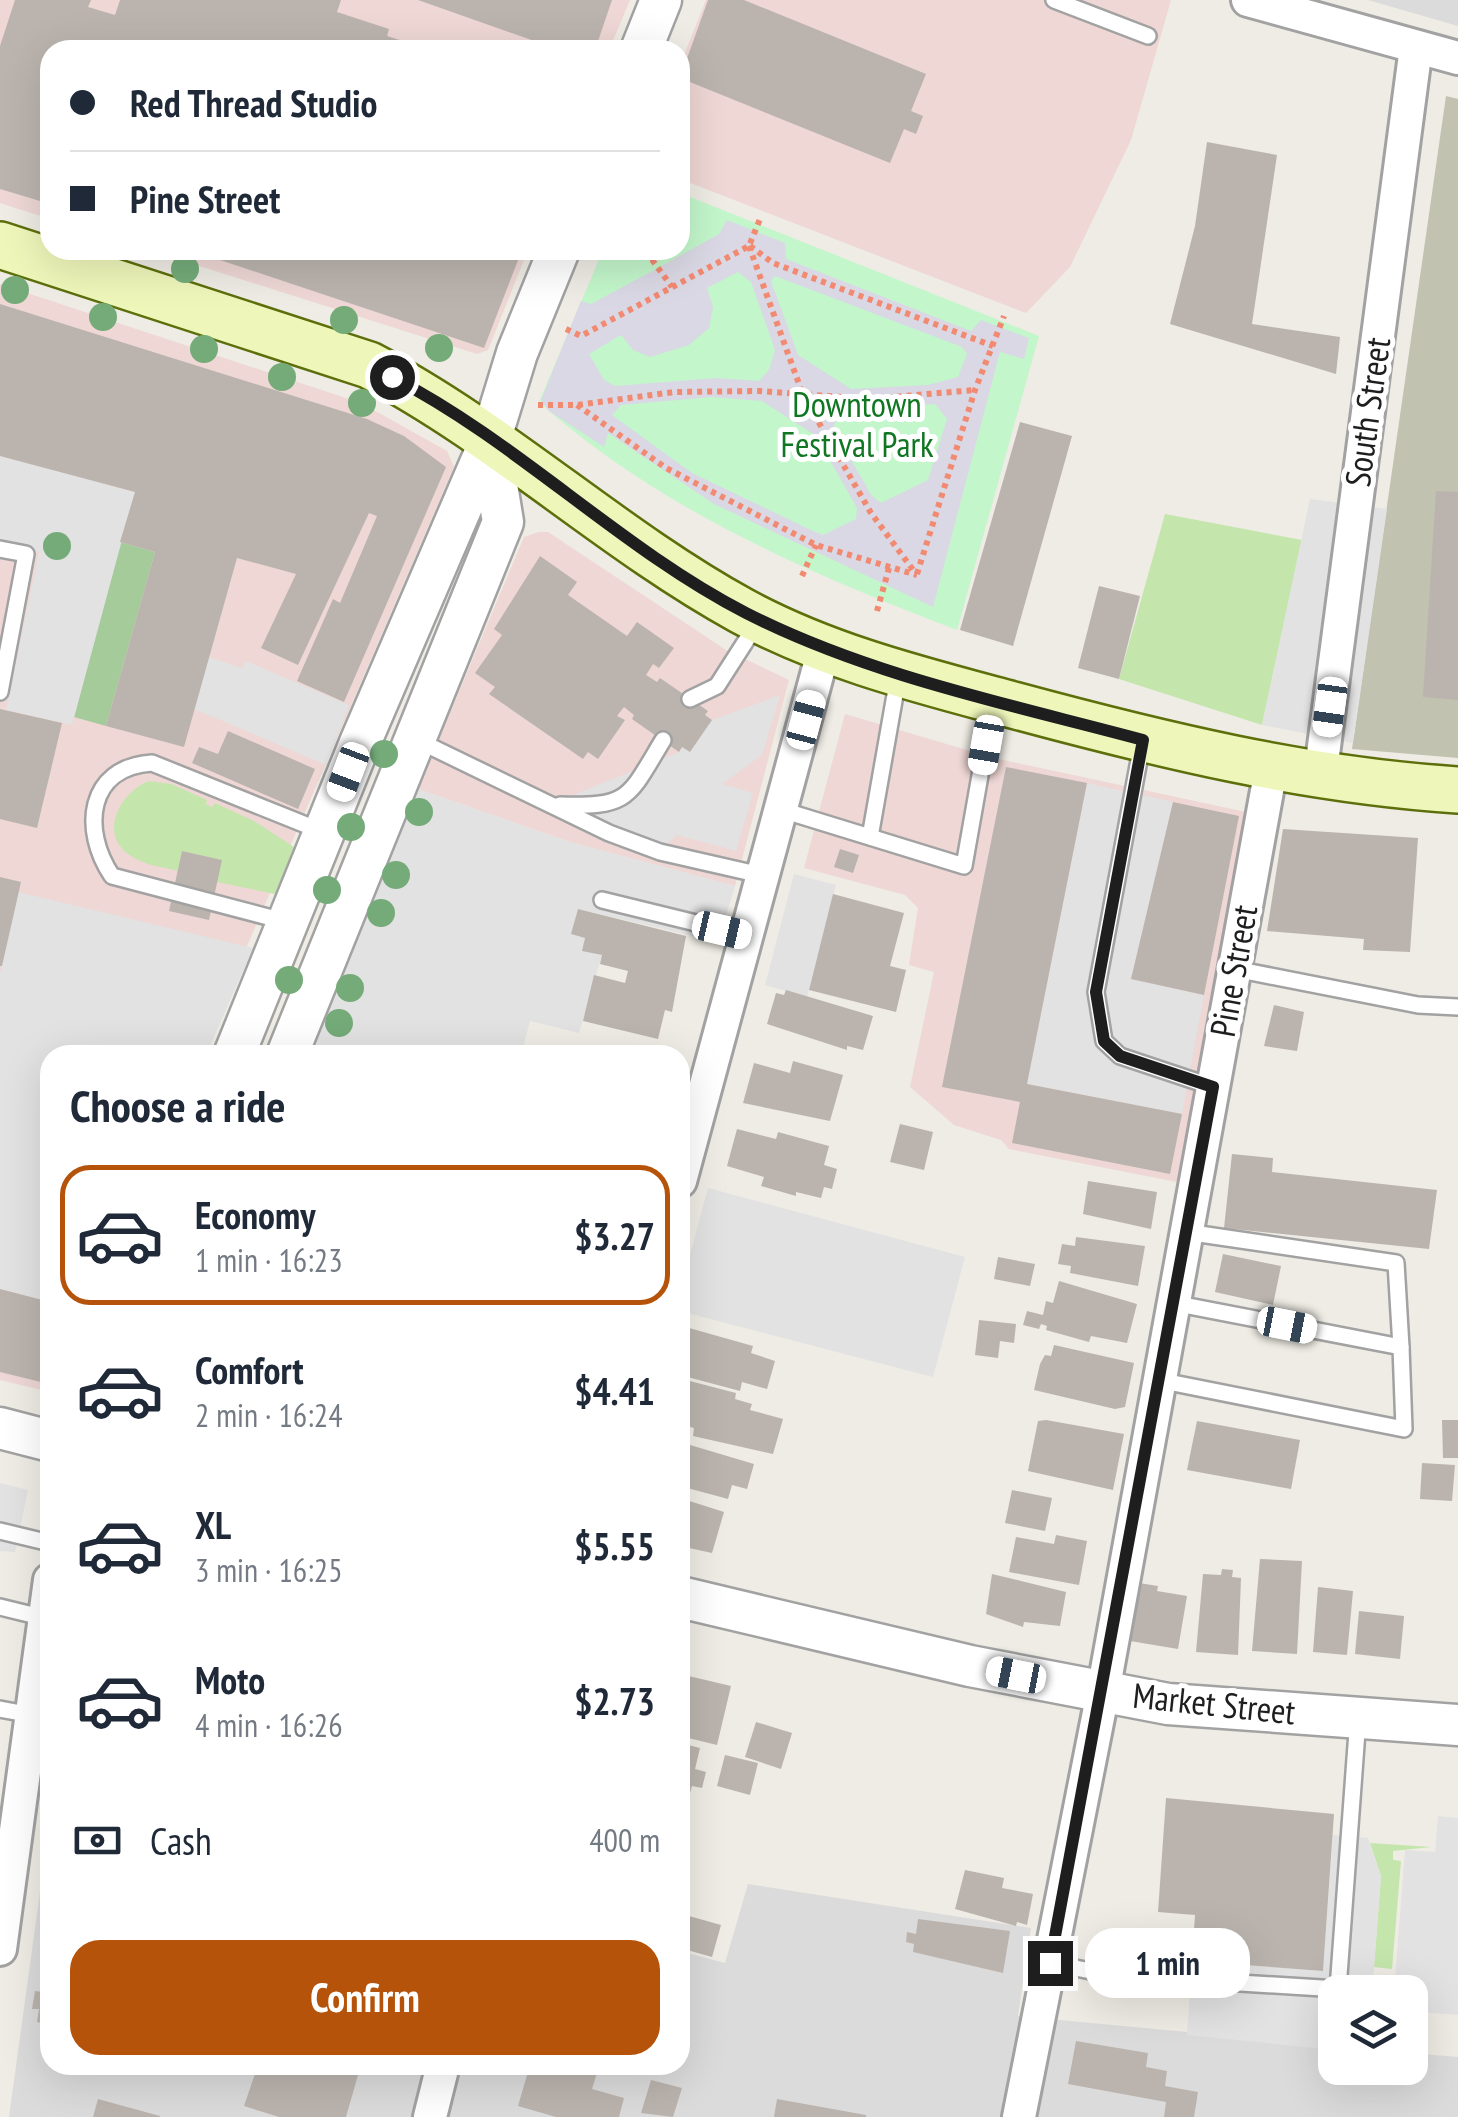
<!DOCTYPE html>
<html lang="en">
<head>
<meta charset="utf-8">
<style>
	:root { --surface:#fff; --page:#f6f6f7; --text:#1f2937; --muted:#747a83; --line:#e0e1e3; --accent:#b45309 }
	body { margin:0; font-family:"PT Sans Narrow",sans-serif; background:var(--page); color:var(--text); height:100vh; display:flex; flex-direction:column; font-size:38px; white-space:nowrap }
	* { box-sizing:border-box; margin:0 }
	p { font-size:32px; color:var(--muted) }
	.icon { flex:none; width:55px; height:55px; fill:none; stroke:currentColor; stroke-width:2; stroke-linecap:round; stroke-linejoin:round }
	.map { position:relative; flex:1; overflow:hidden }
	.panel { position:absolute; left:40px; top:1045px; width:650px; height:1030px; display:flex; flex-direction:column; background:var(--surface); border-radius:30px; box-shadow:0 10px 40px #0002 }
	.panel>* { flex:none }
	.guide { position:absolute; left:40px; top:40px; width:650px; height:220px; border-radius:30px; box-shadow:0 10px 40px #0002; display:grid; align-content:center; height:220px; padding:0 30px; background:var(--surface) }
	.controls { position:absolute; left:1318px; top:1975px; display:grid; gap:20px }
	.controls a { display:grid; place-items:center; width:110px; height:110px; border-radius:20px; background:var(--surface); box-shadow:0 10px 40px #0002; font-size:50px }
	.end { position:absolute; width:45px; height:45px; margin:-22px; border:12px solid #1e1e1e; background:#fff; box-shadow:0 0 0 5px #fff }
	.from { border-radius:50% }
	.bubble { position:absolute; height:70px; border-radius:30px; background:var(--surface); box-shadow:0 10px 40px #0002; font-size:32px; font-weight:700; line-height:70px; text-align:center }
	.car { position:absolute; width:30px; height:60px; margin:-30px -15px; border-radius:12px; box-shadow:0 0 8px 2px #0007; background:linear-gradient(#fff 24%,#345 0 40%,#fff 0 76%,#345 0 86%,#fff 0) }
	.guide b { display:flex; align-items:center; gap:35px; height:95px; font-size:38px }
	.guide b+b { border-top:2px solid var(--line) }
	.guide i { width:25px; height:25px; background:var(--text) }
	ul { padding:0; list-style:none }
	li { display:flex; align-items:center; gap:30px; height:140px; margin:0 20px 15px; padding:0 10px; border:5px solid transparent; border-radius:30px }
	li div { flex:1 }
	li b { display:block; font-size:38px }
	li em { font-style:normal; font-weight:700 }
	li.active { border-color:var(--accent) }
	li>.icon { width:90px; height:90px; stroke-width:1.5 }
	h2 { padding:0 30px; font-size:45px; line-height:120px }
	.pay { display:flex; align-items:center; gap:25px; height:110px; padding:0 30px; font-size:38px }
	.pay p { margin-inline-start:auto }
	.action { display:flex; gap:20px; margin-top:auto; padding:20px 30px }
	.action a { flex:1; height:115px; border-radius:30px; background:var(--accent); color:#fff; font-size:40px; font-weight:700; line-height:115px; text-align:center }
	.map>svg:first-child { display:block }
	.residential { fill:#dcdbdb }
	.commercial { fill:#eed7d4 }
	.construction { fill:#c1c2b0 }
	.grass { fill:#c4e6ac }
	.forest { fill:#a5cb9b }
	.park { fill:#c3f6cb }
	.parking { fill:#e2e2e2 }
	.plaza { fill:#d9d8e4; fill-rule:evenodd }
	.building { fill:#bbb4ae }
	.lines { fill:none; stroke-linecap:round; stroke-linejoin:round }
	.service-casing { stroke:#a2a2a2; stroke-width:20 }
	.minor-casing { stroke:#a2a2a2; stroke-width:38 }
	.tertiary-casing { stroke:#a2a2a2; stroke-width:45 }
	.secondary-casing { stroke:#5c6f0a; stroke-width:50 }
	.path { stroke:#f28971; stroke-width:6; stroke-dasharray:5 5; stroke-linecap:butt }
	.service { stroke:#fff; stroke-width:15 }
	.minor { stroke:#fff; stroke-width:32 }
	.tertiary { stroke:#fff; stroke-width:40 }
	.secondary { stroke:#eef6ba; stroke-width:45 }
	.tree { fill:#74ab79 }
	.route { stroke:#1e1e1e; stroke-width:12 }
	.labels { text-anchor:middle; stroke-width:10; stroke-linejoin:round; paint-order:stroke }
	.park-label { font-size:35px; fill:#117622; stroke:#fff }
	.street-label { font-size:35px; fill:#1e1e1e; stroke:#fff }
</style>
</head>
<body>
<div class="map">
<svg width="1458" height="2117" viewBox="0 0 1458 2117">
	<rect width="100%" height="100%" fill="#eeece4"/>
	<g class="residential">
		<polygon points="1368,0 1458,0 1458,26"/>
		<polygon points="50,1819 50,2065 680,2065 680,1951 725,1963 748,1884 1031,1928 1018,2016 1335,2046 1335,2068 1410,2068 1410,2053 1458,2057 1458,2117 9,2117"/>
	</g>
	<g class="commercial">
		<polygon points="0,0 630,0 609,50 50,50 50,219 0,203"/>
		<polygon points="706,0 1171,0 1131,140 1070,267 1026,313 680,179 680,65"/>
		<polygon points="149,250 528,250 488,350 477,354"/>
		<polygon points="0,284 361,403 447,451 454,467 200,1055 50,1055 50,1392 0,1380"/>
		<polygon points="539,532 548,532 726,650 789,680 735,886 570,842 418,789 524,537"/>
		<polygon points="845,714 994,758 1246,812 1177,1182 1009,1149 1001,1140 954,1125 910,1087 934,972 909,965 918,908 905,895 804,868"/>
	</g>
	<polygon class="construction" points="1446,96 1458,99 1458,758 1352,749"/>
	<g class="grass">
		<polygon points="1165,514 1302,540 1262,725 1119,679"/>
		<path d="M149 781 171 784 207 800 206 804 212 807 215 803 254 821 294 847 275 894 217 882 221 860 182 851 178 871C163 867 144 865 131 856 97 835 120 792 149 781Z"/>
		<polygon points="1370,1843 1431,1847 1393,1851 1393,1860 1401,1861 1392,1969 1374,1967 1381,1876"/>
	</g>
	<polygon class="forest" points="120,542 155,552 106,726 74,717"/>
	<path class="park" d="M680 193 1039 336 957 630C808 573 659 509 539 402L603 250H680Z"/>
	<g class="parking">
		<polygon points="0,456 135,492 72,725 6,710 39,552 0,542"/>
		<polygon points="1310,499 1387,509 1353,743 1262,725"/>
		<polygon points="209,657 242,668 246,661 349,705 326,765 194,709"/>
		<polygon points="780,695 762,755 722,784 753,793 736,851 677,835 654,857 551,804 679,752 712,720"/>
		<polygon points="1087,783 1173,802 1131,979 1204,995 1182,1114 1027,1084"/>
		<polygon points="418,789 570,842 735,886 718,942 578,909 572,934 585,938 583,951 602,955 579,1033 530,1021 521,1055 306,1055"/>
		<polygon points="794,874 836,885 807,997 765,985"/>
		<polygon points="18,892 253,948 206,1055 50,1055 50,1302 0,1289 0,973"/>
		<polygon points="708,1188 965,1257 933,1377 680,1311 680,1292"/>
		<polygon points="0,1483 28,1490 15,1552 0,1551"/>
		<polygon points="1438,1816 1458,1818 1458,2015 1420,2012 1420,2000 1410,1999 1410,1992 1394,1992 1405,1850 1435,1852"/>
		<polygon points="1333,1835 1368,1838 1381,1876 1372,1992 1335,1992 1335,2050 1187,2035 1192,1961 1323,1971"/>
	</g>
	<path class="plaza" d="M727 220 785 243 786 259 971 331 981 320 1029 338 1024 359 1000 352 933 607 714 504 608 433 604 447 549 411 541 400 581 301 591 304 658 268 719 234ZM738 272 751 282 775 350 769 370 759 381 716 378 615 386 604 380 589 354 621 335 633 350 650 357 689 345 709 328 713 307 707 288ZM775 276 962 347 967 354 958 377 928 385 851 389 798 355 771 281ZM712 397 762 401 816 436 857 508 856 519 823 535 813 531 692 473 612 415 621 405ZM935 404 947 419 928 480 881 503 872 496 833 429 837 417 845 409Z"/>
	<g class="building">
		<polygon points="15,0 91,0 88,7 115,15 120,0 341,0 337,12 389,29 387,36 428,49 50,50 50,204 0,189 0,46"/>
		<polygon points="418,0 612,0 595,50 560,50"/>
		<polygon points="708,0 744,0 926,74 911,111 923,116 916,134 904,129 890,163 680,78"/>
		<polygon points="1207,142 1277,155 1252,324 1340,337 1336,374 1170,324 1195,226"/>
		<polygon points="190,250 522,250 484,348"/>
		<polygon points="0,304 367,419 404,436 446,467 344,702 297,681 333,599 340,603 377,516 369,513 298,665 261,648 296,574 237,558 184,747 106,726 155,552 120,542 135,492 0,456"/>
		<polygon points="1020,422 1072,436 1013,646 960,630"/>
		<polygon points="1436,491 1458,492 1458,700 1423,697"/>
		<polygon points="540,556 577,582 568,595 627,636 637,622 674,648 659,668 653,664 646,675 657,682 660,678 708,711 705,715 712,720 690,752 682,747 679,752 632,719 634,715 624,707 617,716 625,720 598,759 588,752 583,759 489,694 495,687 475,673 502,635 494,629"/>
		<polygon points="1099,586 1140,596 1119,679 1078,668"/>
		<polygon points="0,709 62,723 37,828 0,819"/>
		<polygon points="228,731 315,769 298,809 192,763 199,747 218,754"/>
		<polygon points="1006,767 1087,783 1027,1084 1182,1114 1170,1174 1012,1143 1020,1102 942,1087"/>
		<polygon points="1173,802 1239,816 1204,995 1131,979"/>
		<polygon points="1283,829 1418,838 1410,952 1363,950 1364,939 1267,931"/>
		<polygon points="840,849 859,855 853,873 834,867"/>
		<polygon points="182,851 222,860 209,920 169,911"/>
		<polygon points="0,877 21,882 2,966 0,966"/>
		<polygon points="833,894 904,913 890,966 906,970 896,1012 809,990"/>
		<polygon points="578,909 686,936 672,1012 665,1010 658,1039 583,1021 594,975 625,983 628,971 600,964 602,955 582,951 585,938 571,934"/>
		<polygon points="786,990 873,1016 863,1050 847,1046 847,1050 767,1024 776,993 784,995"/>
		<polygon points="1274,1005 1304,1012 1297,1051 1264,1046"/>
		<polygon points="793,1061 843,1075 830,1121 743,1103 754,1063 790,1073"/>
		<polygon points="900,1124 933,1132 924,1170 890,1162"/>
		<polygon points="737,1129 776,1139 778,1132 829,1146 824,1165 837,1169 832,1189 824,1187 821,1198 796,1192 796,1196 761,1186 764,1177 727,1166"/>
		<polygon points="1232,1154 1273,1158 1272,1172 1437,1190 1429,1249 1224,1228"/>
		<polygon points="1088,1181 1157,1192 1151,1229 1083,1214"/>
		<polygon points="1076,1237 1145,1246 1138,1286 1070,1273 1071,1266 1058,1264 1062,1244 1075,1246"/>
		<polygon points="1223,1254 1281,1266 1273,1305 1215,1292"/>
		<polygon points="998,1257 1035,1264 1030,1286 994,1279"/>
		<polygon points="1059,1281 1137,1304 1127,1343 1091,1336 1089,1342 1046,1330 1047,1326 1041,1324 1039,1329 1023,1325 1027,1311 1043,1315 1046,1301 1053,1303"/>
		<polygon points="0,1289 50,1302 49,1384 0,1372"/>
		<polygon points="979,1320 1016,1324 1014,1343 1000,1341 998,1358 975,1355"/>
		<polygon points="682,1326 753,1346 751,1353 775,1361 767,1389 742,1382 740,1391 680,1375"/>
		<polygon points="1054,1345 1134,1363 1125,1407 1115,1409 1034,1390 1040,1364 1045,1355 1051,1356"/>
		<polygon points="682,1379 736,1393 735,1399 752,1404 750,1410 783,1419 773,1454 693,1436 694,1428 680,1424"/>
		<polygon points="1046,1420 1124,1434 1113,1490 1028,1471 1038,1421"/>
		<polygon points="1442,1420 1458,1420 1458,1458 1443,1458"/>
		<polygon points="1197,1421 1300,1440 1291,1489 1187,1470"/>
		<polygon points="680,1442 754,1464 747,1489 732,1485 728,1499 680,1486"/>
		<polygon points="1422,1463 1455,1465 1452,1501 1420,1499"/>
		<polygon points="1012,1490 1052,1498 1045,1531 1005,1523"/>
		<polygon points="680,1498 724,1512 712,1553 680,1546"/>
		<polygon points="1056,1535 1087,1541 1079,1585 1009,1572 1016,1537 1054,1544"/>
		<polygon points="1260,1559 1302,1561 1297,1654 1252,1651"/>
		<polygon points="1222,1569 1233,1570 1232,1577 1241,1578 1238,1655 1196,1652 1203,1574 1221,1575"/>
		<polygon points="992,1574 1066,1592 1060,1626 1024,1622 1023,1627 986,1614"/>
		<polygon points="1139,1583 1158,1586 1157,1591 1187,1596 1178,1649 1130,1641"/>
		<polygon points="1318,1587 1353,1591 1347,1655 1313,1652"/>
		<polygon points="1359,1611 1404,1616 1400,1659 1355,1654"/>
		<polygon points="680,1674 731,1686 717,1745 680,1736"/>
		<polygon points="756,1722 792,1733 781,1769 745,1757"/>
		<polygon points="680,1743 700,1748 695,1769 706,1772 702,1788 692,1786 687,1804 680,1802"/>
		<polygon points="725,1755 758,1763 750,1795 717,1786"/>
		<polygon points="1166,1798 1334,1814 1323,1971 1192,1961 1195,1915 1158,1912"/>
		<polygon points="965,1870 1004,1878 1002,1888 1033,1894 1027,1925 1017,1922 1016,1926 955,1909"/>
		<polygon points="689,1916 721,1925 712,1957 680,1948"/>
		<polygon points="918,1919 1010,1931 1003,1973 913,1952 914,1944 906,1942 907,1932 916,1934"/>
		<polygon points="48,1964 50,1964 50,2024 37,2022 39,2009 32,2009 35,1991 43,1992"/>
		<polygon points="1076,2041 1148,2053 1146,2067 1167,2071 1165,2086 1198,2092 1194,2117 1164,2117 1166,2102 1068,2084"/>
		<polygon points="258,2065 345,2067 358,2075 346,2117 279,2117 244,2106"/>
		<polygon points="530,2065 571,2065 597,2073 592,2089 624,2098 619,2117 556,2117 518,2106"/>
		<polygon points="651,2080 682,2088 673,2117 641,2113"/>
		<polygon points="98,2099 160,2116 160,2117 93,2117"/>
		<polygon points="777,2099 866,2115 866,2117 774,2117"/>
	</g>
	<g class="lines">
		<defs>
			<g id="service">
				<polyline points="1054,0 1148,36"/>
				<polyline points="0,549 26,554 0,692"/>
				<polyline points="690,699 717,686 758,622"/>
				<polyline points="417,740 609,833 660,852 765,876"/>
				<polyline points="1142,744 1096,992 1104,1041 1120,1056 1213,1087"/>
				<path d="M560 805C630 807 628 798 663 740"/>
				<polyline points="782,810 964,866 993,702"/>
				<polyline points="870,837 898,678"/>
				<polyline points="602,900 749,936"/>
				<path d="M287 922 112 876C81 830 87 767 152 763L321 831"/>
				<polyline points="1235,969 1418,1005 1458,1007"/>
				<polyline points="1186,1232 1396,1263 1401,1347"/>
				<polyline points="1158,1380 1404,1429 1401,1347 1173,1303"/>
				<polyline points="0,1531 50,1543"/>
				<polyline points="0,1607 45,1618"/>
				<polyline points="0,1709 32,1715"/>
				<polyline points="1050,1963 1111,1975 1338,1989 1358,1718"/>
			</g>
			<g id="minor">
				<polyline points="1248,0 1458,58"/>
				<polyline points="1320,777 1416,47"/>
				<polyline points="680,1181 824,649"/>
				<polyline points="0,1949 50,1580"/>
				<polyline points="430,2117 443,2065"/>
				<polyline points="1019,2117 1103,1692 1271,769"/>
			</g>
			<g id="tertiary">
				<polyline points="641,50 661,0"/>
				<polyline points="234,1055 360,743 490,441 517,353 559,250"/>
				<polyline points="287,1055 503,522 490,442"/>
				<polyline points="0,1428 50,1441"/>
				<polyline points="680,1597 970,1666 1168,1704 1458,1725"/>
			</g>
			<path id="secondary" d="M0 245 369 365C501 434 611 539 742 611 827 657 920 680 1013 705 1161 745 1305 780 1458 790"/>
		</defs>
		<use href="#service" class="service-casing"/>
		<use href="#minor" class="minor-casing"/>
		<use href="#tertiary" class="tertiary-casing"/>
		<use href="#secondary" class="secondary-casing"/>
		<g class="path">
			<polyline points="749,246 803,395 871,513 916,574"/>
			<polyline points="750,246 773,263 993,346"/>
			<polyline points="657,250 653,261 672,287"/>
			<polyline points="566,329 581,336 749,246 760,219"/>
			<polyline points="538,405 577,405 674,392 759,391 869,399 975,390"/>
			<polyline points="577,405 666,468 816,545 917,575"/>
			<polyline points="917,574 975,390 1004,316"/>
			<polyline points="802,576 816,545"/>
			<polyline points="877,611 889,568"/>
		</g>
		<use href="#service" class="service"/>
		<use href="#minor" class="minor"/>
		<use href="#tertiary" class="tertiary"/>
		<use href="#secondary" class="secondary"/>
	</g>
	<g class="tree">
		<circle cx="185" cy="269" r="14"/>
		<circle cx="15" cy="290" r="14"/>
		<circle cx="103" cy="317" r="14"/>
		<circle cx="344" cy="320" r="14"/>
		<circle cx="439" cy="348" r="14"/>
		<circle cx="204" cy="349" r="14"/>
		<circle cx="282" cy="377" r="14"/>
		<circle cx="362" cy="403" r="14"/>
		<circle cx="57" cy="546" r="14"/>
		<circle cx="384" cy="754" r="14"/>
		<circle cx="419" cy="812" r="14"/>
		<circle cx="351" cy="827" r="14"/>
		<circle cx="396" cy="875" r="14"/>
		<circle cx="327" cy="890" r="14"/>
		<circle cx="381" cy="913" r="14"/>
		<circle cx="289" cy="980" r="14"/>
		<circle cx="350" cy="988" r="14"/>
		<circle cx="339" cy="1023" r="14"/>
	</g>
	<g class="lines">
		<path class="route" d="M392 377C518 442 620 548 746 613 870 676 1009 704 1143 740L1096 992 1104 1041 1120 1056 1213 1087 1050 1963"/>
	</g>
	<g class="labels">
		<g class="park-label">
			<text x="857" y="417">Downtown<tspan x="857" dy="40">Festival Park</tspan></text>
		</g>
		<g class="street-label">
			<text transform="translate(1368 412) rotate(-82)" y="12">South Street</text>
			<text transform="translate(1234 971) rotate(-80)" y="12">Pine Street</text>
			<text transform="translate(1214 1704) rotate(6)" y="12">Market Street</text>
		</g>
	</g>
</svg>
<div class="controls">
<a><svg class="icon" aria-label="layers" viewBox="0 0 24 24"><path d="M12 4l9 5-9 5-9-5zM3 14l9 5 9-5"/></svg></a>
</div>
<i class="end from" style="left:392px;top:377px"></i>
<i class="end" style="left:1050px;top:1963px"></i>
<div class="bubble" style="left:1085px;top:1928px;width:165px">1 min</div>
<i class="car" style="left:1330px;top:707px;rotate:188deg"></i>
<i class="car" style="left:806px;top:720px;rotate:15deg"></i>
<i class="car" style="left:986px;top:745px;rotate:190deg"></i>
<i class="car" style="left:348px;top:772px;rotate:201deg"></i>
<i class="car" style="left:722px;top:930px;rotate:103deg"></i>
<i class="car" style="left:1287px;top:1325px;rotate:101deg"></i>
<i class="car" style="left:1016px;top:1675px;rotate:281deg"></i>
<div class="guide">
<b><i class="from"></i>Red Thread Studio</b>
<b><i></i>Pine Street</b>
</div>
<section class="panel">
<h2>Choose a ride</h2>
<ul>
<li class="active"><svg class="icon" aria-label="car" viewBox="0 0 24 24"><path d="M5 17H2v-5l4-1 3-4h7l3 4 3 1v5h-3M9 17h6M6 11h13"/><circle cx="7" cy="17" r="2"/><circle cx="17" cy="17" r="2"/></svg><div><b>Economy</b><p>1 min · 16:23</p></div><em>$3.27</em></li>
<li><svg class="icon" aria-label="car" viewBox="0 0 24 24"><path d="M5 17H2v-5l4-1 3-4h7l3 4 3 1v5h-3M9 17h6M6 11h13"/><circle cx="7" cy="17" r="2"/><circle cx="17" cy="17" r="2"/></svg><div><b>Comfort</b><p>2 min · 16:24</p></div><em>$4.41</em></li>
<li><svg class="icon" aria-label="car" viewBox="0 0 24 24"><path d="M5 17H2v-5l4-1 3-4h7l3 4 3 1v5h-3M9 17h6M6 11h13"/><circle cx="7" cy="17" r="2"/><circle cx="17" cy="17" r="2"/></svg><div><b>XL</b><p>3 min · 16:25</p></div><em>$5.55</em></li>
<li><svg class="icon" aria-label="car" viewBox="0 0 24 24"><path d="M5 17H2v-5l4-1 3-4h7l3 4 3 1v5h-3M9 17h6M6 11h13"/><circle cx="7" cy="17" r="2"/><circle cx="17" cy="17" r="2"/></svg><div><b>Moto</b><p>4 min · 16:26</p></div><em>$2.73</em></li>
</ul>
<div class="pay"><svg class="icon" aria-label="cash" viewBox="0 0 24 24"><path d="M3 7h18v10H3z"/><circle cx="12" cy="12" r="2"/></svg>Cash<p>400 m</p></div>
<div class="action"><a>Confirm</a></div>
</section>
</div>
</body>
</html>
